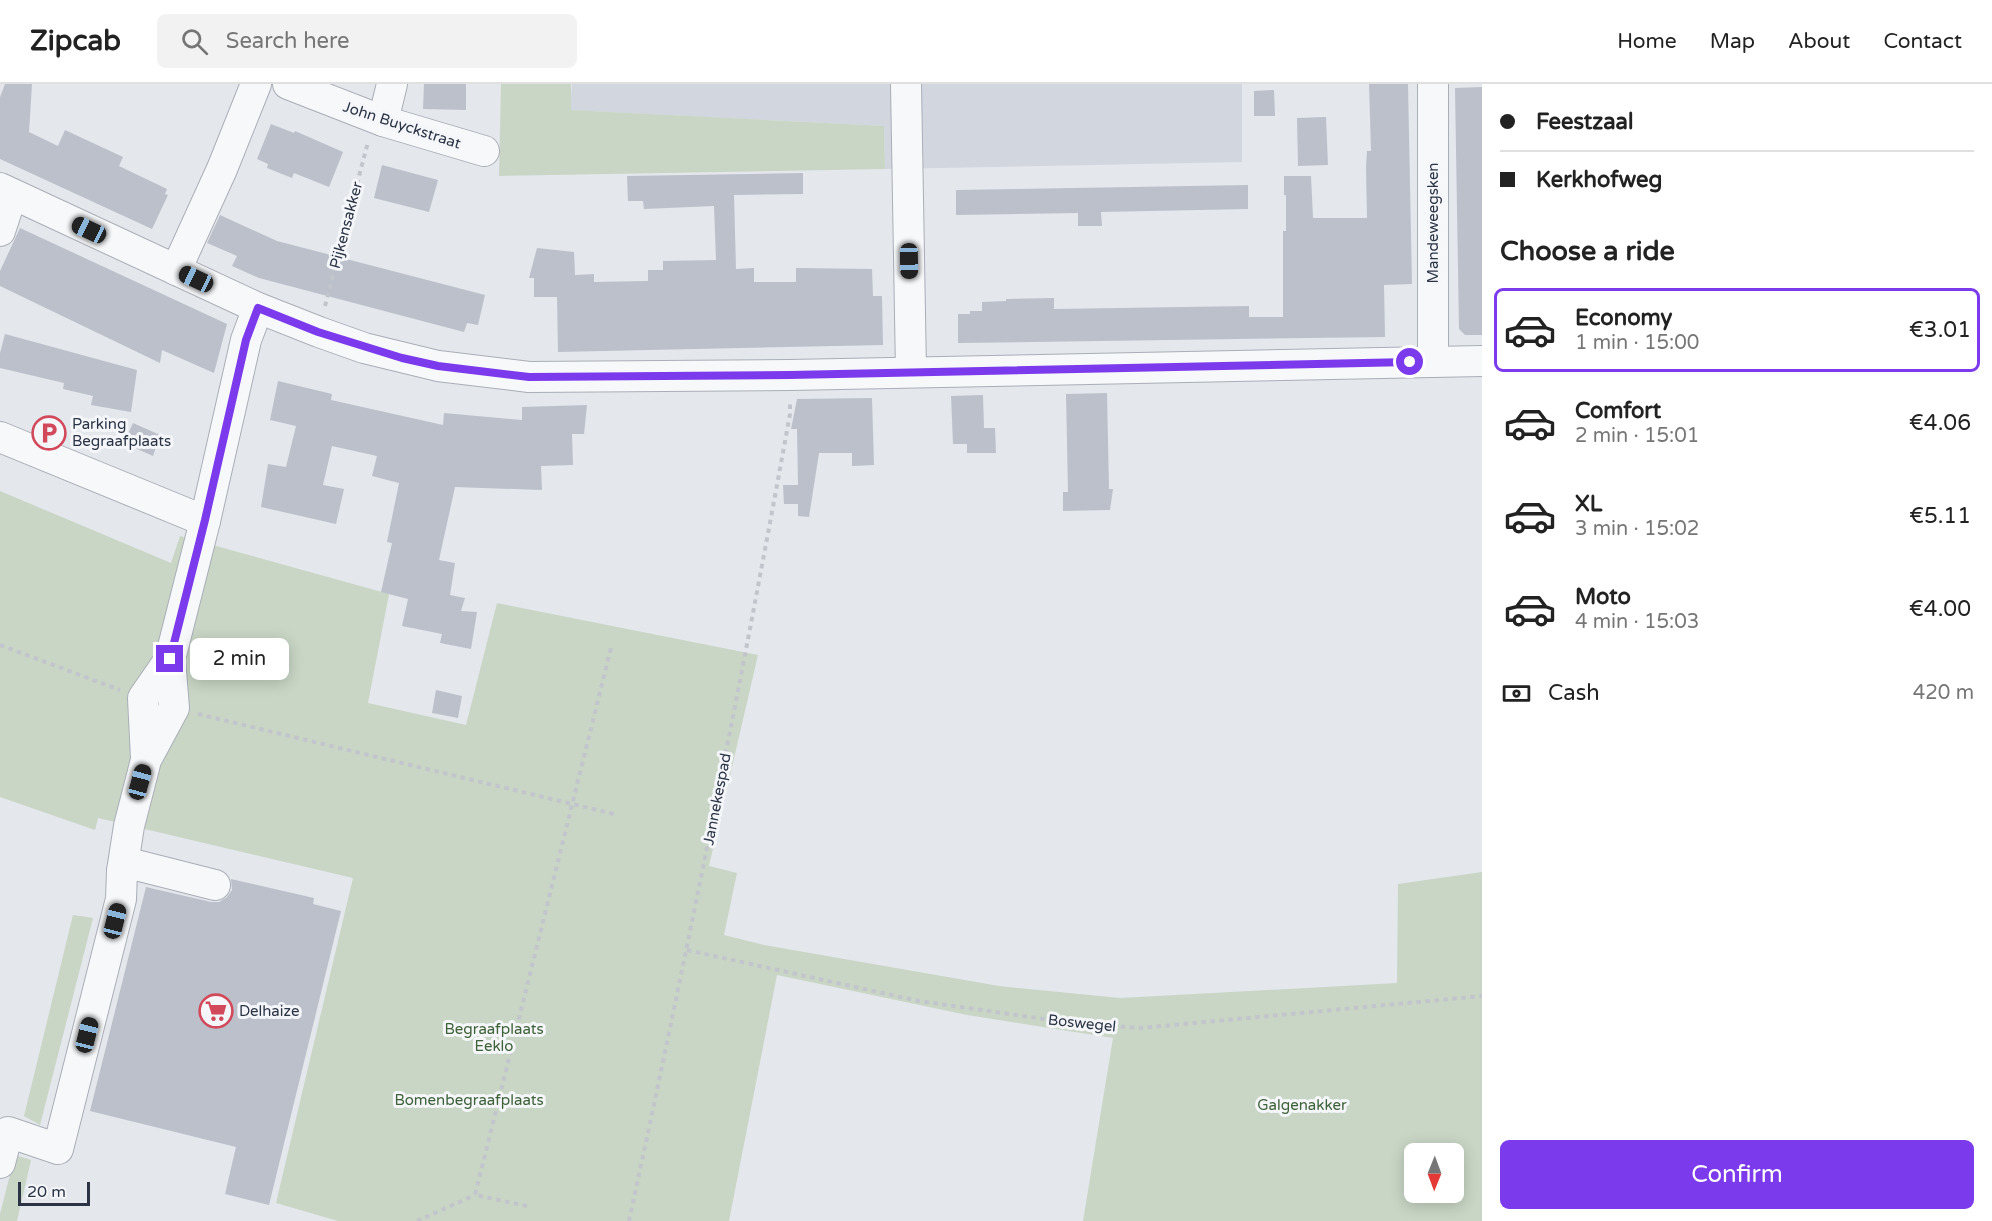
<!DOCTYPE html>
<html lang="en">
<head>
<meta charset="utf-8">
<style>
	:root { --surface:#fff; --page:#f2f2f2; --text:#222; --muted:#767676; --line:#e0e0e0; --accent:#7c3aed }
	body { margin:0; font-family:"Varela Round",sans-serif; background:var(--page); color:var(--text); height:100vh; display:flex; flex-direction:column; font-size:22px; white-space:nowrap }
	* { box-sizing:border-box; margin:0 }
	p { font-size:20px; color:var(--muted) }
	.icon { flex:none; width:33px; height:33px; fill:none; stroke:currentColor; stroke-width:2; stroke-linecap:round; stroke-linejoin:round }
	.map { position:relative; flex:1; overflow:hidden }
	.details { display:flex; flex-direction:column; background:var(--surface); width:510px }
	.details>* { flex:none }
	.guide { display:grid; align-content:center; height:132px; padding:0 18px; background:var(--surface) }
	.needle { width:39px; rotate:181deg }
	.buttons { position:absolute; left:1404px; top:1059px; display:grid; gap:12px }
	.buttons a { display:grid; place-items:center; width:60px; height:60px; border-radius:9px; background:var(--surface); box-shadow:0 3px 15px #0003; font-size:30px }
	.scale { position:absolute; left:18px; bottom:15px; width:72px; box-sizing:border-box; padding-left:6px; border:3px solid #2b3445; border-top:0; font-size:16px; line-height:21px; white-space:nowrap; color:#2b3445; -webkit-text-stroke:4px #f4f6f9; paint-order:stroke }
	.end { position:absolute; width:27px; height:27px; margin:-14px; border:8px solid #7c3aed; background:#fff; box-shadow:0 0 0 3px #fff }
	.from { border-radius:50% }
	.bubble { position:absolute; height:42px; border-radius:9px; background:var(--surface); box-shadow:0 3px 15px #0003; font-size:20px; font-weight:600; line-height:42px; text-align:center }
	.car { position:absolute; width:18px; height:36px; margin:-18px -9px; border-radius:8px; box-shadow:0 0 4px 2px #0007; background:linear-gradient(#222 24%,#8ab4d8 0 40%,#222 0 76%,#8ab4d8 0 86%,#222 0) }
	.guide b { display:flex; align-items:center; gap:21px; height:57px; font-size:22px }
	.guide b+b { border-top:2px solid var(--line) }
	.guide i { width:15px; height:15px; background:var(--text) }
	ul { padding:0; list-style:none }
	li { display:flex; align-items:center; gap:18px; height:84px; margin:0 12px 9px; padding:0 6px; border:3px solid transparent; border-radius:9px }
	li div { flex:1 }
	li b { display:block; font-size:22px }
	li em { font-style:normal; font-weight:600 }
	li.selected { border-color:var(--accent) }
	li>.icon { width:54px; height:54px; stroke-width:1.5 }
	h2 { padding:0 18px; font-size:27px; line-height:72px }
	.pay { display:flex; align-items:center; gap:15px; height:66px; padding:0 18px; font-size:22px }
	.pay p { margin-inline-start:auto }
	.cta { display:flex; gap:12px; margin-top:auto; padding:12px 18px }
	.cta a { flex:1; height:69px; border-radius:9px; background:var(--accent); color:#fff; font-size:24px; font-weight:600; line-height:69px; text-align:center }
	header { display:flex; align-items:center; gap:36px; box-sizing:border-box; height:84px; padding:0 30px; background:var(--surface); border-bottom:2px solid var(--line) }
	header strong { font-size:28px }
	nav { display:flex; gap:33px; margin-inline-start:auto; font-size:21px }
	.search { width:420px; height:54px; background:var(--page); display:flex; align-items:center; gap:15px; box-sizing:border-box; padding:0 21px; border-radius:9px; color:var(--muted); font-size:22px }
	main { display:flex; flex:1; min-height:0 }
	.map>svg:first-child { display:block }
	.built { fill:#d2d6de }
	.green { fill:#c9d6c5; fill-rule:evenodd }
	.building { fill:#bbc0ca }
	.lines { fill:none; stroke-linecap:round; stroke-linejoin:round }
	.minor-casing { stroke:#a9aeb7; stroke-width:32 }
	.path { stroke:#c2c5cb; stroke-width:4; stroke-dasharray:4.5 4.5; stroke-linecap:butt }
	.minor { stroke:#f7f8fa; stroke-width:30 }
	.route { stroke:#7c3aed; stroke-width:8 }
	.labels { text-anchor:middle; stroke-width:6; stroke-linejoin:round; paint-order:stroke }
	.street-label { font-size:15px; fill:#2b3445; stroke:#f4f6f9 }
	.poi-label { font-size:15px; fill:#2b3445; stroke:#f4f6f9; text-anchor:start }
	.park-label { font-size:15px; fill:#3f6138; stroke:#f4f6f9 }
</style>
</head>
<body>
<header>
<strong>Zipcab</strong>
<div class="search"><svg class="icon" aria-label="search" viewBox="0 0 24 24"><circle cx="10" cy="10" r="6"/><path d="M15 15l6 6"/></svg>Search here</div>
<nav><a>Home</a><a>Map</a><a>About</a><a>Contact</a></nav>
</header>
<main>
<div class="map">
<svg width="1482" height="1137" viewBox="0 0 1482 1137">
	<rect width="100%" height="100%" fill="#e4e7ec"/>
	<polygon class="built" points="572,0 1242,0 1242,78 885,85 884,42 570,26"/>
	<g class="green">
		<polygon points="501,0 571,0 571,26 884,42 885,85 499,92"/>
		<path d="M0 407 171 479 180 452 389 510 368 619 466 641 497 519 758 571 709 782 737 789 724 851 764 861 999 902 1120 914 1397 899 1398 800 1482 788V1137H1083L1113 954 967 931 777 891 729 1137H338L276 1119 353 794 98 734 95 746 0 713ZM1414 1070H1454V1108H1414Z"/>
		<polygon points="73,831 93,834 40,1041 24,1032"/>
		<polygon points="15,1071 31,1076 17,1137 0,1137 0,1130"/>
	</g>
	<g class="building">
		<polygon points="5,0 32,0 29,48 58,62 65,46 123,73 119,82 167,105 165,110 168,111 152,145 0,75 0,13"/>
		<polygon points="424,0 466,0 466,26 423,25"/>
		<polygon points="1369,0 1408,0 1412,200 1384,201 1385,253 958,259 958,230 970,230 970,227 982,227 982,218 1006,217 1006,215 1054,214 1054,225 1249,222 1249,233 1283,233 1283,147 1286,147 1286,111 1284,111 1284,92 1311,92 1313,134 1367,134 1366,83 1367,67 1371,67"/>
		<polygon points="1482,3 1482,251 1465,251 1459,245 1455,4"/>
		<polygon points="1274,6 1275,32 1254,32 1254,7"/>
		<polygon points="1326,33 1328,81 1298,82 1297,34"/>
		<polygon points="271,40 294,49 295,47 343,68 329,103 294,89 292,94 267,84 268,80 257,75"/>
		<polygon points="382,81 438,96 429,128 374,114"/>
		<polygon points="803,89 803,110 734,111 736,185 754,184 754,198 796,198 796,184 872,185 873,212 882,212 883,261 558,268 557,213 534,213 534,194 529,194 537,164 574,168 575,191 594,190 594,198 646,197 648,197 648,186 663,186 663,177 716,176 714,122 644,125 643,117 628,117 627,92"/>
		<polygon points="1248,101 1248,125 1101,128 1102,142 1078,142 1078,129 956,131 956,106"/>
		<polygon points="220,131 277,157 485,211 478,241 467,239 464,248 259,194 232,182 237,172 207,159"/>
		<polygon points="20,144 227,240 214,289 162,266 160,279 0,202 0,187"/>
		<polygon points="5,250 137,286 131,328 91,321 93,312 63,305 64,299 0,284 0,269"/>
		<polygon points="278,297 332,310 331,316 443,341 444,329 522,336 522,323 587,321 584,350 572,350 573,381 541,382 542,406 455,403 439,476 455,479 450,511 465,514 461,527 477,528 471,565 440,559 442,550 402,542 408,515 381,508 392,459 387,458 399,399 372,392 377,372 332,362 323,401 344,405 336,440 261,423 268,380 286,383 296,342 270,336"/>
		<polygon points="1107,309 1109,405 1113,405 1110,426 1063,427 1063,408 1068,408 1066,310"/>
		<polygon points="983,311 984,344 995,344 996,369 967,369 967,360 953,360 951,312"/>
		<polygon points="872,314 874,381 852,382 852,369 819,369 809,433 798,432 798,420 784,420 783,401 798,401 797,345 791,345 797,315"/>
		<polygon points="133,339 160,351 153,372 124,359"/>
		<polygon points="436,606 462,612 458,634 432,629"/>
		<polygon points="231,795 314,814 313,820 341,827 269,1121 225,1110 236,1063 90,1027 146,803 211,818 219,818 227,813 232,806"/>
	</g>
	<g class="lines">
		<defs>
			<g id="minor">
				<polyline points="288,0 383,37 484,67"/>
				<polyline points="906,0 911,288"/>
				<polyline points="383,37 392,0"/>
				<polyline points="0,104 258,224 319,248 364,264 438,282 529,293 790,291 1482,277"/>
				<polyline points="0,147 12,110"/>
				<polyline points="176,186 222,85 256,0"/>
				<polyline points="1433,278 1433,0"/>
				<polyline points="0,353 205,437"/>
				<polyline points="146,674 143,614 170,575"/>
				<polyline points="122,787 136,781 215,801"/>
				<polyline points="0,1079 8,1048 58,1065 121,815 122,787 129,742 146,676 174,624 170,575 205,437 246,256 258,224"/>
			</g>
		</defs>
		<use href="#minor" class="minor-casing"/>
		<g class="path">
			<polyline points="325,222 368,58"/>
			<polyline points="0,561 120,606"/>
			<polyline points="198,630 618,731"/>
			<polyline points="687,866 919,917 1079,940 1141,944 1482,912"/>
			<polyline points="527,1122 475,1111 612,560"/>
			<polyline points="417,1137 475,1111"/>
			<path d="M629 1137C687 869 741 600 790 330V316"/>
		</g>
		<use href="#minor" class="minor"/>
	</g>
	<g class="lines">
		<polyline class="route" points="170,575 205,436 246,256 258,224 318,248 402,274 438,282 529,293 790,291 1410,278"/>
	</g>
	<defs>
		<symbol id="parking-ring" viewBox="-11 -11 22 22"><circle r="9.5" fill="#f4f6f9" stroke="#d1495b" stroke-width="1.5"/><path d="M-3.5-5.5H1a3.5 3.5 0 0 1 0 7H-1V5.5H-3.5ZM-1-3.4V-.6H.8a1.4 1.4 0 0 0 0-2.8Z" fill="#d1495b"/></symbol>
		<symbol id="supermarket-ring" viewBox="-11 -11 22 22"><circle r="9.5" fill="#f4f6f9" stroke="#d1495b" stroke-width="1.5"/><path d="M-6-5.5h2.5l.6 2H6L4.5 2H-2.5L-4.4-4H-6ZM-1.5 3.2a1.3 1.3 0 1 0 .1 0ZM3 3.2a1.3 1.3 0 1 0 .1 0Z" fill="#d1495b"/></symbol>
	</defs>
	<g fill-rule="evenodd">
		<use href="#parking-ring" x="30" y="330" width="38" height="38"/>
		<use href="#supermarket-ring" x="197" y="908" width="38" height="38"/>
	</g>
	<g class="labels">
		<g class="street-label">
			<text transform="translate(402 41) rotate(18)" y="5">John Buyckstraat</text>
			<text transform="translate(1433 139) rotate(-90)" y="5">Mandeweegsken</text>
			<text transform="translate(346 141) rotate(-75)" y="5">Pijkensakker</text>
			<text transform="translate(717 715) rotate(-79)" y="5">Jannekespad</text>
			<text transform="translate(1082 939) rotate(6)" y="5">Boswegel</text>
		</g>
		<g class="poi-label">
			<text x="72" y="345">Parking<tspan x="72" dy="17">Begraafplaats</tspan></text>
			<text x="239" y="932">Delhaize</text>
		</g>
		<g class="park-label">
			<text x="494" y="950">Begraafplaats<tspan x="494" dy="17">Eeklo</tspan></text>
			<text x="469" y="1021">Bomenbegraafplaats</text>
			<text x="1302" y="1026">Galgenakker</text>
		</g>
	</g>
</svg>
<div class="buttons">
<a><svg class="needle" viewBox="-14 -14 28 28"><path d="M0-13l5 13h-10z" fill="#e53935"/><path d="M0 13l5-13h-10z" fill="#767676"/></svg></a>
</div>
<div class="scale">20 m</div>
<i class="end from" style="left:1410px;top:278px"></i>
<i class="end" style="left:170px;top:575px"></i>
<div class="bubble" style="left:190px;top:554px;width:99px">2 min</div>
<i class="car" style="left:89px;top:146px;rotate:295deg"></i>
<i class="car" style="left:909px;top:177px;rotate:179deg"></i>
<i class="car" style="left:196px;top:195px;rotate:295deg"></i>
<i class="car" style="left:140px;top:698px;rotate:15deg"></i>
<i class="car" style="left:115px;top:837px;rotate:14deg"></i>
<i class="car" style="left:87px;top:951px;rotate:14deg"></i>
</div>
<section class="details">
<div class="guide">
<b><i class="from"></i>Feestzaal</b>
<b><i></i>Kerkhofweg</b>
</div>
<h2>Choose a ride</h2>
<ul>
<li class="selected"><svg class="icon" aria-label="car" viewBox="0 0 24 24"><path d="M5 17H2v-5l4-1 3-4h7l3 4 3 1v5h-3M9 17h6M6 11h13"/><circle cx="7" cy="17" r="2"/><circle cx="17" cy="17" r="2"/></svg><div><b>Economy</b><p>1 min · 15:00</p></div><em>€3.01</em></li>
<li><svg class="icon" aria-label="car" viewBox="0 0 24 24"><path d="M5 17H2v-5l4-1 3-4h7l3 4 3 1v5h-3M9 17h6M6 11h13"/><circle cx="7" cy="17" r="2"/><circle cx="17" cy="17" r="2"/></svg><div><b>Comfort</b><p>2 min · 15:01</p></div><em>€4.06</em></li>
<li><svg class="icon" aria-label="car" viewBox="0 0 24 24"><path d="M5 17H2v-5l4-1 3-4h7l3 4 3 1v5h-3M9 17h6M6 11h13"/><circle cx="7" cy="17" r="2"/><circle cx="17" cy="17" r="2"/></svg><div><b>XL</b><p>3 min · 15:02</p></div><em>€5.11</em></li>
<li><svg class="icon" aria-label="car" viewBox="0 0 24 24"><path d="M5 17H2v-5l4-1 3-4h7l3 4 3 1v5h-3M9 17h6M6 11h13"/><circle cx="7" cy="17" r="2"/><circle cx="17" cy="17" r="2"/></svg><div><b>Moto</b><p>4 min · 15:03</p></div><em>€4.00</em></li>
</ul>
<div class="pay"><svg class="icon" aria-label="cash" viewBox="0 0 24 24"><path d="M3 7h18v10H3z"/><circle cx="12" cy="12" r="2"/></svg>Cash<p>420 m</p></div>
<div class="cta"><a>Confirm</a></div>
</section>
</main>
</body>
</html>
